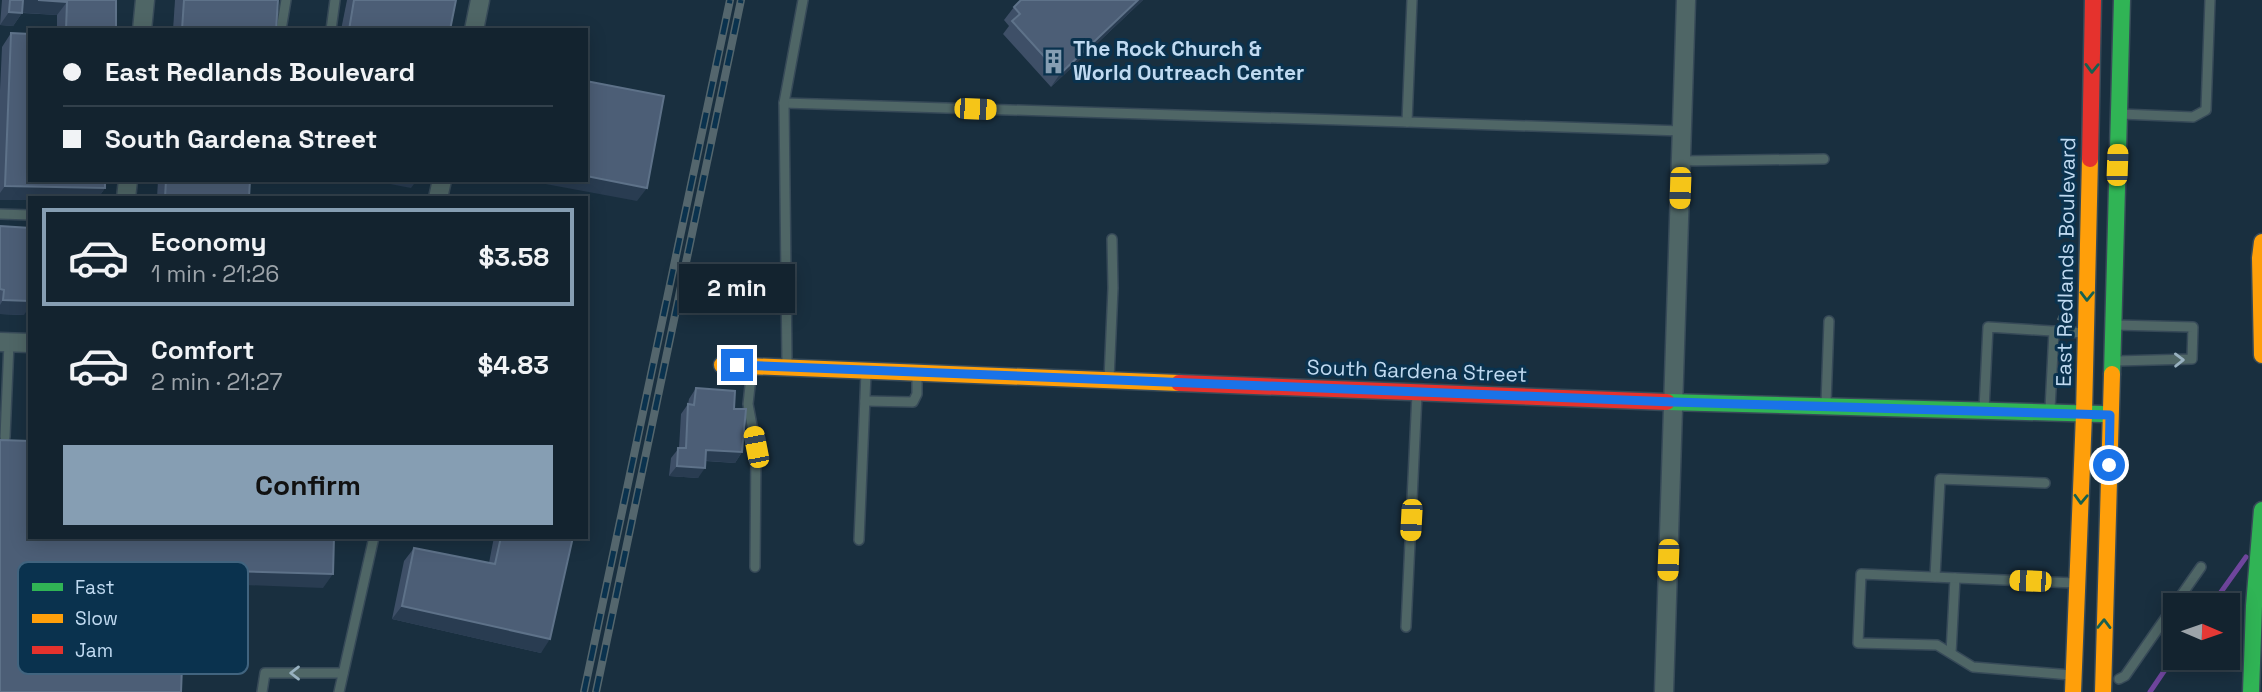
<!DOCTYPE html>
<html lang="en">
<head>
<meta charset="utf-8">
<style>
	:root { --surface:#13232f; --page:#1c2b37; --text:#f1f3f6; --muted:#9da4aa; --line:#32404b; --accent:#869eb3 }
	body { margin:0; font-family:"Space Grotesk",sans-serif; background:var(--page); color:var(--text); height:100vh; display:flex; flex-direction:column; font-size:26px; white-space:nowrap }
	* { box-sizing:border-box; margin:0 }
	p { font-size:23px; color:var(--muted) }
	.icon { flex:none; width:38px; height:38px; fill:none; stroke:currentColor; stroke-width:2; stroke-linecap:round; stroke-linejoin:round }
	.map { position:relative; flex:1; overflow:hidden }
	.panel { position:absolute; left:28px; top:196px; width:560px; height:343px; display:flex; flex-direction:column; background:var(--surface); border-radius:0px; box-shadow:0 4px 18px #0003,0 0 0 2px var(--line) }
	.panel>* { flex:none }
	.top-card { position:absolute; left:28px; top:28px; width:560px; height:154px; border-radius:0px; box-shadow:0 4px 18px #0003,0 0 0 2px var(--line); display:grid; align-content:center; height:154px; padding:0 35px; background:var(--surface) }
	.needle { width:46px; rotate:92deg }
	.buttons { position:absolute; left:2163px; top:593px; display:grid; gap:14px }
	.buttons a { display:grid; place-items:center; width:77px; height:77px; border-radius:0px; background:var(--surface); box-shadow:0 4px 18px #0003,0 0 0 2px var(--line); font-size:35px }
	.end { position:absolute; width:32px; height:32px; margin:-16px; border:9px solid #1a73e8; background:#fff; box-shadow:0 0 0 4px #fff }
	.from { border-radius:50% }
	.bubble { position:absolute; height:49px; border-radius:0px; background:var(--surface); box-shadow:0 4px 18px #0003,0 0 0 2px var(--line); font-size:23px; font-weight:600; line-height:49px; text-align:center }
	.car { position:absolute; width:21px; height:42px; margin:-21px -10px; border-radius:9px; box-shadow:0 0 5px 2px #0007; background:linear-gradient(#f5c518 24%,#345 0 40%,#f5c518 0 76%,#345 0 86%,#f5c518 0) }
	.top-card b { display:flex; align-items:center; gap:24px; height:66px; font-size:26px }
	.top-card b+b { border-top:2px solid var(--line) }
	.top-card i { width:18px; height:18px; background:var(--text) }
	ul { padding:12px 0 0; list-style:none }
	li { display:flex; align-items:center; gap:21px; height:98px; margin:0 14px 10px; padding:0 21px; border:4px solid transparent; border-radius:0px }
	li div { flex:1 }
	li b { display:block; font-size:26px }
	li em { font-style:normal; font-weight:600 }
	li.active { border-color:var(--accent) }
	li>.icon { width:63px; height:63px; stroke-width:1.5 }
	.button { display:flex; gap:14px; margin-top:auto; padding:14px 35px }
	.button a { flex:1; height:80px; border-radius:0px; background:var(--accent); color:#111; font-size:28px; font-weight:600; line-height:80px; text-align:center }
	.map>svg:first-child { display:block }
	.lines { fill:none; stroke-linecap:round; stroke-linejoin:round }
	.stream { stroke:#6f459d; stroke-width:5 }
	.lane-casing { stroke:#374a58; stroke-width:12 }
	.street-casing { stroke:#374a58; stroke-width:21 }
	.fast-casing { stroke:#374a58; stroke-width:19 }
	.slow-casing { stroke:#374a58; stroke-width:19 }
	.jam-casing { stroke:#374a58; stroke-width:19 }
	.path { stroke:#5c6e72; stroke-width:2.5; stroke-dasharray:5 5; stroke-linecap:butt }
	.lane { stroke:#4f6666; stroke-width:9 }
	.street { stroke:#4f6666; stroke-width:18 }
	.fast { stroke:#30b455; stroke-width:16 }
	.slow { stroke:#ff9f0a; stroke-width:16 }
	.jam { stroke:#e5322d; stroke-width:16 }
	.rail-casing { stroke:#54666d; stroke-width:8 }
	.rail { stroke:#0a324e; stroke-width:5; stroke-dasharray:16; stroke-linecap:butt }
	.wall { fill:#3e4f67 }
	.shaded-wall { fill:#293c51 }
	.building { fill:#4c5e76; stroke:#5e7289; stroke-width:2 }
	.oneway { stroke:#176050 }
	.oneway2 { stroke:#98b1c0 }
	.route { stroke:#1a73e8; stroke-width:9 }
	.labels { text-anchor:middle; stroke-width:6; stroke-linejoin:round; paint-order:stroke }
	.poi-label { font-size:21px; font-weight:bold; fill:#c0daf1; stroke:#0a324e; text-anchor:start }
	.street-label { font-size:21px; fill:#c0daf1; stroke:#0a324e }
	.key { fill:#0a324e; stroke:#41647f; stroke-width:2 }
	.key-label { font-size:19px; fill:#c0daf1 }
</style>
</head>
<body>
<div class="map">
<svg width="2262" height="692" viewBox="0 0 2262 692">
	<rect width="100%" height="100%" fill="#192f3f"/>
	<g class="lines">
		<g class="stream">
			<polyline points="2211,606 2246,557"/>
			<polyline points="2150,692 2175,655"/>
		</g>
		<defs>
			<g id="lane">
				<polyline points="1412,0 1407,122 1682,131"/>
				<polyline points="281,30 286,0"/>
				<polyline points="331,30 335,0"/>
				<polyline points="784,103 1407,122"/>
				<polyline points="2121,114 2193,117 2206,110 2210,0"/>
				<polyline points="1681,161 1824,159"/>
				<polyline points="0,214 30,215"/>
				<polyline points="2115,325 2193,327 2192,359 2116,361"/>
				<polyline points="787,364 784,103 803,0"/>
				<polyline points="752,368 748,404 756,447 755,567"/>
				<polyline points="1109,379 1113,288 1112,239"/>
				<polyline points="865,401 913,402 917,394 917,375"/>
				<polyline points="1826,403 1829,321"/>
				<polyline points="1984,409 1988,327 2084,333"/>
				<polyline points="2050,409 2054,331"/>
				<polyline points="5,437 9,343"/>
				<polyline points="859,540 866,373"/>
				<polyline points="1935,577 1940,479 2045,483"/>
				<polyline points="1406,627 1417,394"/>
				<polyline points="1951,653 1955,578"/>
				<polyline points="2071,675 1973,667 1937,645 1858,643 1861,574 2076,583"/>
				<polyline points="2119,679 2125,676 2201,567"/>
				<polyline points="262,692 265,673 343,673"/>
				<polyline points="339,692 374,537"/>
			</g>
			<g id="street">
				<polyline points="142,30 145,0"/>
				<polyline points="474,30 480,0"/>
				<polyline points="126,198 128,180"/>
				<polyline points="438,198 442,180"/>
				<polyline points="0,342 30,343"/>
				<polyline points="1664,692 1686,0"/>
			</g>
			<g id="fast">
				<polyline points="2112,374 2122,0"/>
				<polyline points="1667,402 2102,414"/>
				<polyline points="2251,692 2254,606 2262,510"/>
			</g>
			<g id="slow">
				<polyline points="2262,242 2260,258 2262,355"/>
				<polyline points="722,365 1179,383"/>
				<polyline points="2073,692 2084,414 2090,159"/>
				<polyline points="2103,692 2112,374"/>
			</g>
			<g id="jam">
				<polyline points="2090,159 2093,0"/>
				<polyline points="1179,383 1667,402"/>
			</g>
		</defs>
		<use href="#lane" class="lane-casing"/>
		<use href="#street" class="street-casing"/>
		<use href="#fast" class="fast-casing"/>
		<use href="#slow" class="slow-casing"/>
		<use href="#jam" class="jam-casing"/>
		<polyline class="path" points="2058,320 2064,307"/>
		<use href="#lane" class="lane"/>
		<use href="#street" class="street"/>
		<use href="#fast" class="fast"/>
		<use href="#slow" class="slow"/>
		<use href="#jam" class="jam"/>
		<defs>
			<g id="rail">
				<polyline points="584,692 730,0"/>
				<polyline points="596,692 741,0"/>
			</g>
		</defs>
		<use href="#rail" class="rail-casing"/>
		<use href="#rail" class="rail"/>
	</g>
	<g class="wall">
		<polygon points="2,0 116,0 116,30 57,30 57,15 22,13 13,26 0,25"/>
		<polygon points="175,0 278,0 276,30 173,30"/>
		<polygon points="347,0 456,0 450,30 341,30"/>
		<polygon points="1021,0 1143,0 1051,87 1003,34 1009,26 1004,20 1014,7"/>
		<polygon points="11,33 105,188 98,198 30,198 30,200 0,200 0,90 2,47"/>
		<polygon points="158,180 250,180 249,198 157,198"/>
		<polygon points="0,226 24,315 0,314"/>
		<polygon points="696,388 734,409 742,452 735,463 705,461 698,478 669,476 671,458 679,448 681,414 688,404 689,399"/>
		<polygon points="494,537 573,537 541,653 392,619 404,561 414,548 489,563"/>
	</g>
	<g class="shaded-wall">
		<polygon points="23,0 38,0 67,2 57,15 14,12"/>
		<polygon points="1138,0 1143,0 1051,87 1060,74"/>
		<polygon points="9,12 22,13 13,26 0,25"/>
		<polygon points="586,176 647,188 637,201 524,180 586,180"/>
		<polygon points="369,180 417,180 411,188"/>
		<polygon points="5,186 105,188 98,198 30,198 30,200 0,200 0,193"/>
		<polygon points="30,295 30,306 24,315 0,314 0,305 3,300"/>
		<polygon points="706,450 742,452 735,463 698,460"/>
		<polygon points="677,466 705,468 698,478 669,476"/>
		<polygon points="227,571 333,574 323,588 218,584"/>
		<polygon points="402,606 550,639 541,653 392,619"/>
		<polygon points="184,616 225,617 216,631 175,630"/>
	</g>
	<g class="building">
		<polygon points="10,0 23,0 22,13 9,12"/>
		<polygon points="38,0 116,0 116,30 66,30 67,2"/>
		<polygon points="184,0 278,0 276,30 182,30"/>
		<polygon points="354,0 456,0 450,30 349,30"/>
		<polygon points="1021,0 1138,0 1060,74 1012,21 1020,14 1014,7"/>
		<polygon points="11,33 30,34 30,180 105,180 105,188 5,186"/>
		<polygon points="586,81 664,96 647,188 586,176"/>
		<polygon points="166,180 250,180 249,198 165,198"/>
		<polygon points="0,226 30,228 30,301 3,300 4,290 0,289"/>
		<polygon points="696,388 735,391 734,409 746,409 742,452 706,450 705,468 677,466 678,448 686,448 688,404 694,405"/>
		<polygon points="0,440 30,441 30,537 334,537 333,574 227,571 225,617 184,616 181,692 0,692"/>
		<polygon points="501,537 573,537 550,639 402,606 414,548 495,564"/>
	</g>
	<defs><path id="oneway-chevron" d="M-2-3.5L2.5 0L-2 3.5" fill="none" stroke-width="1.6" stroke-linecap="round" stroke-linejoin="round" transform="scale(1.75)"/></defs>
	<g class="oneway">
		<use href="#oneway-chevron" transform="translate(2092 68) rotate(91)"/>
		<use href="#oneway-chevron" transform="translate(2087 296) rotate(91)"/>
		<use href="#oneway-chevron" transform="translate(2081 499) rotate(92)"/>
		<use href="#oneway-chevron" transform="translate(2104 624) rotate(-89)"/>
	</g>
	<g class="oneway2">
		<use href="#oneway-chevron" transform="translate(2179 360) rotate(-1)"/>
		<use href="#oneway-chevron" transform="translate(295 673) rotate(-180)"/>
	</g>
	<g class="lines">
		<polyline class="route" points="737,365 1673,402 2110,415 2109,465"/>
	</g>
	<defs>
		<symbol id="building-bare" viewBox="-9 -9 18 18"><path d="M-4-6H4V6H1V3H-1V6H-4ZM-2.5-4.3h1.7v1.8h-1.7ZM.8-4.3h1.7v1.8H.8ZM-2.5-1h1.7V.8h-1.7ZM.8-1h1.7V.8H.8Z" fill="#869eb3" stroke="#0a324e" stroke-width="2.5" paint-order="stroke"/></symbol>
	</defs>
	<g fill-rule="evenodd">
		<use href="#building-bare" x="1036" y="44" width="35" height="35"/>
	</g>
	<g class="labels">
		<g class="poi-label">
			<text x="1073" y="56">The Rock Church &amp;<tspan x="1073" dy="24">World Outreach Center</tspan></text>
		</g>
		<g class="street-label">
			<text transform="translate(2066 262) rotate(-89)" y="7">East Redlands Boulevard</text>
			<text transform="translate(1417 371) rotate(2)" y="7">South Gardena Street</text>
		</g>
	</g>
	<rect x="18" y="562" width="230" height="112" rx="10" class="key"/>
	<rect x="32" y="583" width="31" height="8" fill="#30b455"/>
	<rect x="32" y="614" width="31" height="9" fill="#ff9f0a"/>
	<rect x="32" y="646" width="31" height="8" fill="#e5322d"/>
	<g class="key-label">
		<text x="75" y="594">Fast</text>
		<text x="75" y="625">Slow</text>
		<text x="75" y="657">Jam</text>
	</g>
</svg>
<div class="buttons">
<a><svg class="needle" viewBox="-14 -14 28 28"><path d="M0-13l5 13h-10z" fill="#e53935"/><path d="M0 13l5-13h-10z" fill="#9da4aa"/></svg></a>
</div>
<i class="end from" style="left:2109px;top:465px"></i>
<i class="end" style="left:737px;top:365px"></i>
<div class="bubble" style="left:679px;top:264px;width:116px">2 min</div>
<i class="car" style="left:975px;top:109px;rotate:92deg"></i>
<i class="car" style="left:2117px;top:165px;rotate:2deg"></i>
<i class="car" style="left:1680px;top:188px;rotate:182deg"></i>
<i class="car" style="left:756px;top:447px;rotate:349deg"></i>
<i class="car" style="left:1411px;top:520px;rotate:183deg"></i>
<i class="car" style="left:1668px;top:560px;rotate:182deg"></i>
<i class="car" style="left:2030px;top:581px;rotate:272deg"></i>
<div class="top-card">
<b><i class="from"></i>East Redlands Boulevard</b>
<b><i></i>South Gardena Street</b>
</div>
<section class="panel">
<ul>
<li class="active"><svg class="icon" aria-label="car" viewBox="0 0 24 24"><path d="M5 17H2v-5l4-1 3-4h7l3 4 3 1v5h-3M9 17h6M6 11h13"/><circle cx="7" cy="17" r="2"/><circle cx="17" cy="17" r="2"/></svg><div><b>Economy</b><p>1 min · 21:26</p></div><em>$3.58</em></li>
<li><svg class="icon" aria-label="car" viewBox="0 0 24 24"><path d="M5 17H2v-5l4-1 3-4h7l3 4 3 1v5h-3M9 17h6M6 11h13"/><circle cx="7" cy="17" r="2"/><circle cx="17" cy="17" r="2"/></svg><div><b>Comfort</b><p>2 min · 21:27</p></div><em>$4.83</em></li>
</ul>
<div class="button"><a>Confirm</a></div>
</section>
</div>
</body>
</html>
